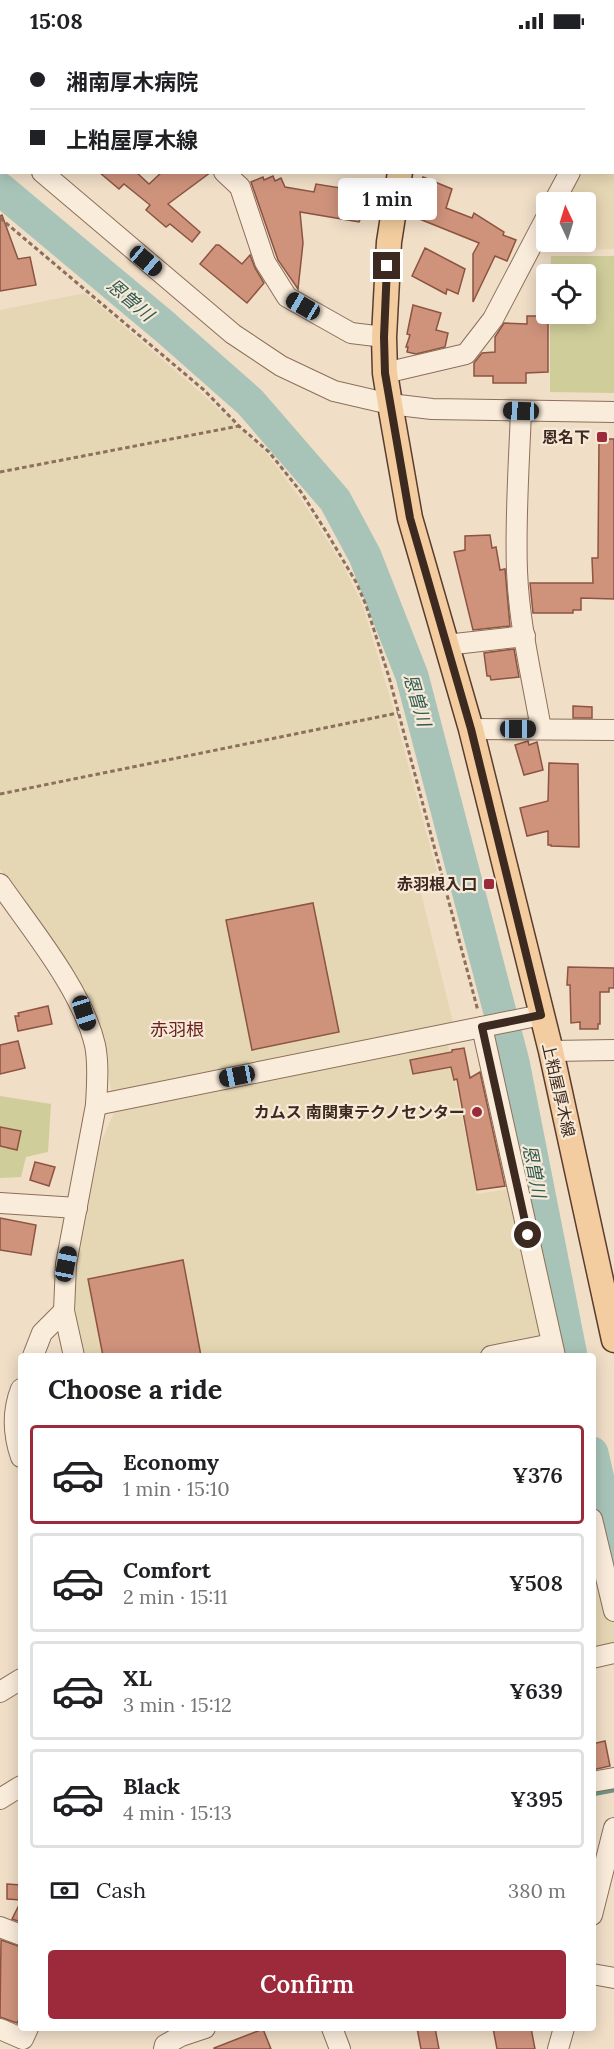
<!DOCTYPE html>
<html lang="en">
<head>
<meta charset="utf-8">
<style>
	:root { --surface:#fff; --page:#f6f6f6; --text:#202124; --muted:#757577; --line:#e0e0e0; --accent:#9d2a3b }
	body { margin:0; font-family:Lora,"Noto Sans JP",serif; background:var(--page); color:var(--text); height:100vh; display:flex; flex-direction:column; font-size:22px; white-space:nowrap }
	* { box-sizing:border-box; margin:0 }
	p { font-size:20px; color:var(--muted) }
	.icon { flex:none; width:33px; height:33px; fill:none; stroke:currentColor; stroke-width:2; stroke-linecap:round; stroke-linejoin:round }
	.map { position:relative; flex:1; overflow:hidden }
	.drawer { position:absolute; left:18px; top:1311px; width:578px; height:678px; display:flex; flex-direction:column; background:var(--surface); border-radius:6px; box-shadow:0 3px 15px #0003 }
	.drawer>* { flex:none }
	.hud { position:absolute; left:0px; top:0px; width:615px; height:132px; box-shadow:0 3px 15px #0003; display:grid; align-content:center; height:132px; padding:0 30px; background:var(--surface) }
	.needle { width:39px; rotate:356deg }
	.controls { position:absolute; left:536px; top:150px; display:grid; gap:12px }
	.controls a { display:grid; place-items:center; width:60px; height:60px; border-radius:6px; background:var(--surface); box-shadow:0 3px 15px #0003; font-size:30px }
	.end { position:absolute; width:27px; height:27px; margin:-14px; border:8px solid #3c2920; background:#fff; box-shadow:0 0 0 3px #fff }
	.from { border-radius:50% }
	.bubble { position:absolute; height:42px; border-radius:6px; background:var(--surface); box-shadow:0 3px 15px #0003; font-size:20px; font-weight:600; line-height:42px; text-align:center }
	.car { position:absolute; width:18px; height:36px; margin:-18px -9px; border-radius:8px; box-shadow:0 0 4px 2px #0007; background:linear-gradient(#222 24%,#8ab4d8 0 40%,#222 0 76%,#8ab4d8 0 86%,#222 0) }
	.hud b { display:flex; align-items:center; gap:21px; height:57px; font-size:22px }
	.hud b+b { border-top:2px solid var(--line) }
	.hud i { width:15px; height:15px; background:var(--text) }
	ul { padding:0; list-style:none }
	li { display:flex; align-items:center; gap:18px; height:99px; margin:0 12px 9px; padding:0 18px; border:3px solid var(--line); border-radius:6px }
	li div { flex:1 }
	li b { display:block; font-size:22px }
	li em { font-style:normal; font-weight:600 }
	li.selected { border-color:var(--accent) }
	li>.icon { width:54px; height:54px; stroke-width:1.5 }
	h2 { padding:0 30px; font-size:27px; line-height:72px }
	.pay { display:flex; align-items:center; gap:15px; height:66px; padding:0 30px; font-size:22px }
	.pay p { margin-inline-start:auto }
	.button { display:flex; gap:12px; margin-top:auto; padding:12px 30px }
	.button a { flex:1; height:69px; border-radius:6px; background:var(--accent); color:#fff; font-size:24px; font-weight:600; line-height:69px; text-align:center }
	.status { display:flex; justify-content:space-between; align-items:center; height:42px; padding:0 30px; background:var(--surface); direction:ltr }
	.status svg { height:16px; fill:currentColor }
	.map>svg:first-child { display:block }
	.farmland { fill:#e6d7b4 }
	.green { fill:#cfcd9a }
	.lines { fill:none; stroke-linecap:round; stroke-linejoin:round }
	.stream { stroke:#6e9384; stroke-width:5 }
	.river { stroke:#a8c4b8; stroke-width:33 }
	.building { fill:#cf937c; stroke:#8c5441; stroke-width:1.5 }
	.minor-casing { stroke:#8c6f5c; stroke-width:22 }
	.major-casing { stroke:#5a3d30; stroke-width:27 }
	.path { stroke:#8c6f5c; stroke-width:3; stroke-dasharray:4.5 3; stroke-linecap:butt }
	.minor { stroke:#faecdb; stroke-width:20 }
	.major { stroke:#f3cd9f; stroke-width:24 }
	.route { stroke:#3c2920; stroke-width:8 }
	.poi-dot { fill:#9d2a3b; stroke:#f7e9d7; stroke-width:2 }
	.labels { text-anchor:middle; stroke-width:4.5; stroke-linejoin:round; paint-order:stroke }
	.poi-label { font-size:16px; font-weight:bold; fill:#3c2920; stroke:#f7e9d7; text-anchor:end }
	.street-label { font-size:16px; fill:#3c2920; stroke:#f7e9d7 }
	.water-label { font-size:18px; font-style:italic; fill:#2f5c53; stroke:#f7e9d7 }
	.neighbourhood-label { font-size:18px; fill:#6a231e; stroke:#f7e9d7 }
</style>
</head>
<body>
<div class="status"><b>15:08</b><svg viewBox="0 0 49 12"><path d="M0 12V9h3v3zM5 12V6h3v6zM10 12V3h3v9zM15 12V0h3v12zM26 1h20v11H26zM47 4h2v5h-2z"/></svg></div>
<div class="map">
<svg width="614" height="2007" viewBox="0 0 614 2007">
	<rect width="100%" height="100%" fill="#f0dec7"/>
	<g class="farmland">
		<polygon points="0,0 111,0 111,1 2,2 1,72"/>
		<polygon points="614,65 614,207 535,209 546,187 546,200 585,200 585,160 560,160 575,131 614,130"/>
		<polygon points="85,251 200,350 267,412 303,460 344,525 363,564 393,666 437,830 417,835 453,980 444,982 477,1152 514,1146 553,1314 86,1314 77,1291 74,1240 100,1103 115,1068 109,1037 108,1012 100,980 89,955 67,920 0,827 0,268"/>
		<polygon points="592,1488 614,1582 614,1605 592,1609"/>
	</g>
	<g class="green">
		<polygon points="551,214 614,214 614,351 550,350 550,272 585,272 585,232 550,232"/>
		<polygon points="0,1054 51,1062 48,1110 26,1115 21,1135 0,1136"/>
	</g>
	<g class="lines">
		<polyline class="stream" points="592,1752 613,1748"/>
		<g class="river">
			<polyline points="0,147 165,285 250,360 335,458 365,514 412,634 513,1020 571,1314"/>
			<polyline points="592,1411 614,1508"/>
		</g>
	</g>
	<g class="building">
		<polygon points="99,130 136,130 149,142 162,130 211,130 168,162 200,190 192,200 170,182 166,185 146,168 150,163 124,142 119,147"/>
		<polygon points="273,134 275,139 281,136 285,145 314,150 316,142 372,151 359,180 300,170 303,201 298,247 278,218 251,140 263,135 264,138"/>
		<polygon points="423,135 452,147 446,166 472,176 474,171 504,190 503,193 516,198 507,219 495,214 473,260 473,212 479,201 412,174"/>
		<polygon points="2,173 18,217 30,215 36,243 0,249 0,174"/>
		<polygon points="216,203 219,203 242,222 250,213 255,226 264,241 247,261 200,222"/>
		<polygon points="425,206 465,227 458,252 447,247 446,252 412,234"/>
		<polygon points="413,263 441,271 436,288 448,291 445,305 416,312 407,310 408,305 406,305 410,293 407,292"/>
		<polygon points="527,274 548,274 548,330 526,331 526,341 493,341 493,334 474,334 474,321 482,311 495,310 495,295 504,281 527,282"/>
		<polygon points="599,397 614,397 614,557 581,556 581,568 573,568 573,571 533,571 530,541 593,541 592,516 598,516"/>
		<polygon points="490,493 492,506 496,505 500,528 505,527 510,584 473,588 454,510 465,508 465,494"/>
		<polygon points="514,607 519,635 491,638 490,634 487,634 484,611"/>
		<polygon points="573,664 592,665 592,676 573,676"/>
		<polygon points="528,699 529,703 537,700 543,728 524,733 515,703"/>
		<polygon points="549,721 578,722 579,805 551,804 551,803 548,803 548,789 527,794 520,766 548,759"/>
		<polygon points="313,861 339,990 252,1008 226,878"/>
		<polygon points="568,925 614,926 614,946 609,946 609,950 600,950 600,982 598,982 598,987 580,987 580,980 571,981 570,943 567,943"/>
		<polygon points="48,964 52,982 18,989 15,974 19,974 18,971"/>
		<polygon points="18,999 25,1026 0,1032 0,1003"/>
		<polygon points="464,1006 470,1036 480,1030 505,1144 477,1148 457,1037 454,1038 451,1025 413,1032 410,1018 452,1010 452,1008"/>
		<polygon points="0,1085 21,1089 17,1108 0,1104"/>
		<polygon points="35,1120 55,1125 49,1144 30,1138"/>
		<polygon points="0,1176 36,1183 31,1213 0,1208"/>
		<polygon points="183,1218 201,1314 103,1314 88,1237"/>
		<polygon points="605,1699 610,1724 592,1728 592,1702"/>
		<polygon points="7,1842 21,1843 21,1858 7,1857"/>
		<polygon points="21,1859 21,1880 12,1877"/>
		<polygon points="1,1898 21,1905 21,1973 17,1981 0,1975"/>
		<polygon points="417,1986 435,1986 439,2007 421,2007"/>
		<polygon points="493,1986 531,1986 535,2007 497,2007"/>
		<polygon points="263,1987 271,2007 214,2007 214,2006"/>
	</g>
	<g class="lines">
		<defs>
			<g id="minor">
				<polyline points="123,0 124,2"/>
				<polyline points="462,0 466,2"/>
				<polyline points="190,2 190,0"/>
				<polyline points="614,33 614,32"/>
				<polyline points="0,94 2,95"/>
				<polyline points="0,112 2,111"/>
				<polyline points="42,130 233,292 281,324 334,349 390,362 432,367 614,370"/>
				<polyline points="224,130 240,145 265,220 287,255 351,291 384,295"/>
				<polyline points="554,160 570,130"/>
				<polyline points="385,331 466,312 493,277 546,176"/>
				<path d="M521 369C519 423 515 476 517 529 519 582 532 635 541 687"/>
				<polyline points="446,603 525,594"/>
				<polyline points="471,687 614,688"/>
				<path d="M0 842C32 888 82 948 95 1003 99 1022 97 1043 96 1063L66 1222 64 1269 74 1314"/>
				<polyline points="482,985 555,1314"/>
				<polyline points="551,1009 614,1008"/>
				<polyline points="96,1063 541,973"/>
				<polyline points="0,1161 77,1166"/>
				<polyline points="33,1314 42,1291 64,1269"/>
				<polyline points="491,1314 552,1302"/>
				<path d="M21 1347C12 1370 13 1392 21 1415"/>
				<polyline points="592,1477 614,1569"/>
				<polyline points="592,1616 614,1611"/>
				<polyline points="0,1650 21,1637"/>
				<polyline points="592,1740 614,1736"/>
				<polyline points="0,1757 21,1744"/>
				<polyline points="592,1873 614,1786"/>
				<polyline points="0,1885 21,1893"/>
				<polyline points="592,1932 614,1936"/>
				<polyline points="332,1986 340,2007"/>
				<polyline points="0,1987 23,1997 28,1986"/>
				<polyline points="164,2007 165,2003 181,1994 205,1986"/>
				<polyline points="558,2007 564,1986"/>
			</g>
			<g id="major">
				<polyline points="429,2 430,0"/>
				<polyline points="400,130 389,200 384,295 385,331 390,362 410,476 471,687 551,1009 614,1298"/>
			</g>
		</defs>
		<use href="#minor" class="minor-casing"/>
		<use href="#major" class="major-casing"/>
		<g class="path">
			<polyline points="0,176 204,348 239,384 269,410 301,450 327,491 356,540 366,563 389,635 478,969"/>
			<polyline points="0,430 239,384"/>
			<polyline points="0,752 398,671"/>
		</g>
		<use href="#minor" class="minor"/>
		<use href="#major" class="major"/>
	</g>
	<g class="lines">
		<polyline class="route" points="387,224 384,295 385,331 410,476 471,687 541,973 482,985 528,1193"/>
	</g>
	<g class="poi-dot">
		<rect x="596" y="389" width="12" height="12" rx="3"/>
		<rect x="483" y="836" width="12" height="12" rx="3"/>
		<circle cx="477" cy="1070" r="6"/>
	</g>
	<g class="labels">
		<g class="poi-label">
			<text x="590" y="401">恩名下</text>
			<text x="477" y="848">赤羽根入口</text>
			<text x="465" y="1076">カムス 南関東テクノセンター</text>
		</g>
		<g class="street-label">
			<text transform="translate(559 1048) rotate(77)" y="6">上粕屋厚木線</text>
		</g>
		<g class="water-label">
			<text transform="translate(130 258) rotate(40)" y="6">恩曽川</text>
			<text transform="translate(417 658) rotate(74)" y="6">恩曽川</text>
			<text transform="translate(534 1129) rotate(79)" y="6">恩曽川</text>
		</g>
		<g class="neighbourhood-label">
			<text x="177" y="994">赤羽根</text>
		</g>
	</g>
</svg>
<div class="controls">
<a><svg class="needle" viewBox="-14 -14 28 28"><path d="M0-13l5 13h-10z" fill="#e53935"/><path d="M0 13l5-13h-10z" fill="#757577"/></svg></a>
<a><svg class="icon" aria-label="locate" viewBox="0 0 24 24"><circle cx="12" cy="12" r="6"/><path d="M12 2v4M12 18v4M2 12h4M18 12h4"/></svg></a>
</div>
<i class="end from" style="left:528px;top:1193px"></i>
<i class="end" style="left:387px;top:224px"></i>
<div class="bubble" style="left:338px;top:136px;width:99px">1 min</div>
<i class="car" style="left:146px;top:219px;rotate:130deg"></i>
<i class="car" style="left:303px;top:264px;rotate:300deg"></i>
<i class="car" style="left:521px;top:369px;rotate:272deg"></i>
<i class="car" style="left:518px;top:687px;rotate:90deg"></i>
<i class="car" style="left:84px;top:971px;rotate:162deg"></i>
<i class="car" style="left:237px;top:1034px;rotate:259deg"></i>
<i class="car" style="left:66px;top:1222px;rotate:11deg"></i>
<div class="hud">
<b><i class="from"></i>湘南厚木病院</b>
<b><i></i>上粕屋厚木線</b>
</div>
<section class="drawer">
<h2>Choose a ride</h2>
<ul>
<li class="selected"><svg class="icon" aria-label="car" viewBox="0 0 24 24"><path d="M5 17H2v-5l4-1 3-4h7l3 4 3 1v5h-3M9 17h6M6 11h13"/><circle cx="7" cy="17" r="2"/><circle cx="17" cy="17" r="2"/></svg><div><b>Economy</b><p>1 min · 15:10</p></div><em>¥376</em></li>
<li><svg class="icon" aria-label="car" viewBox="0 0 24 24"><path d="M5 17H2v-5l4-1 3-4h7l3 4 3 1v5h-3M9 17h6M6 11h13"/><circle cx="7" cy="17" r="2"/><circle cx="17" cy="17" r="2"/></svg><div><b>Comfort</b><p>2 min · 15:11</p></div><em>¥508</em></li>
<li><svg class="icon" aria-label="car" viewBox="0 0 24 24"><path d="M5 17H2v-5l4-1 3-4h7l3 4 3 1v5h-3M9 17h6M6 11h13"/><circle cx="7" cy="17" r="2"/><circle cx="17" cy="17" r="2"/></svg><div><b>XL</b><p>3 min · 15:12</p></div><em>¥639</em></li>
<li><svg class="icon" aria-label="car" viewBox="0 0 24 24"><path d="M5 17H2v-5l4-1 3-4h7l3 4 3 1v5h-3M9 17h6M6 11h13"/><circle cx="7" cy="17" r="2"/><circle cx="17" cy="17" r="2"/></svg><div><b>Black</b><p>4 min · 15:13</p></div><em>¥395</em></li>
</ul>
<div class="pay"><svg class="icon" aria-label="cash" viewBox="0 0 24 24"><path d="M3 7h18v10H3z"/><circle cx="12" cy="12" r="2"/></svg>Cash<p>380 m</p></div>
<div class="button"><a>Confirm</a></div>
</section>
</div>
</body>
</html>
